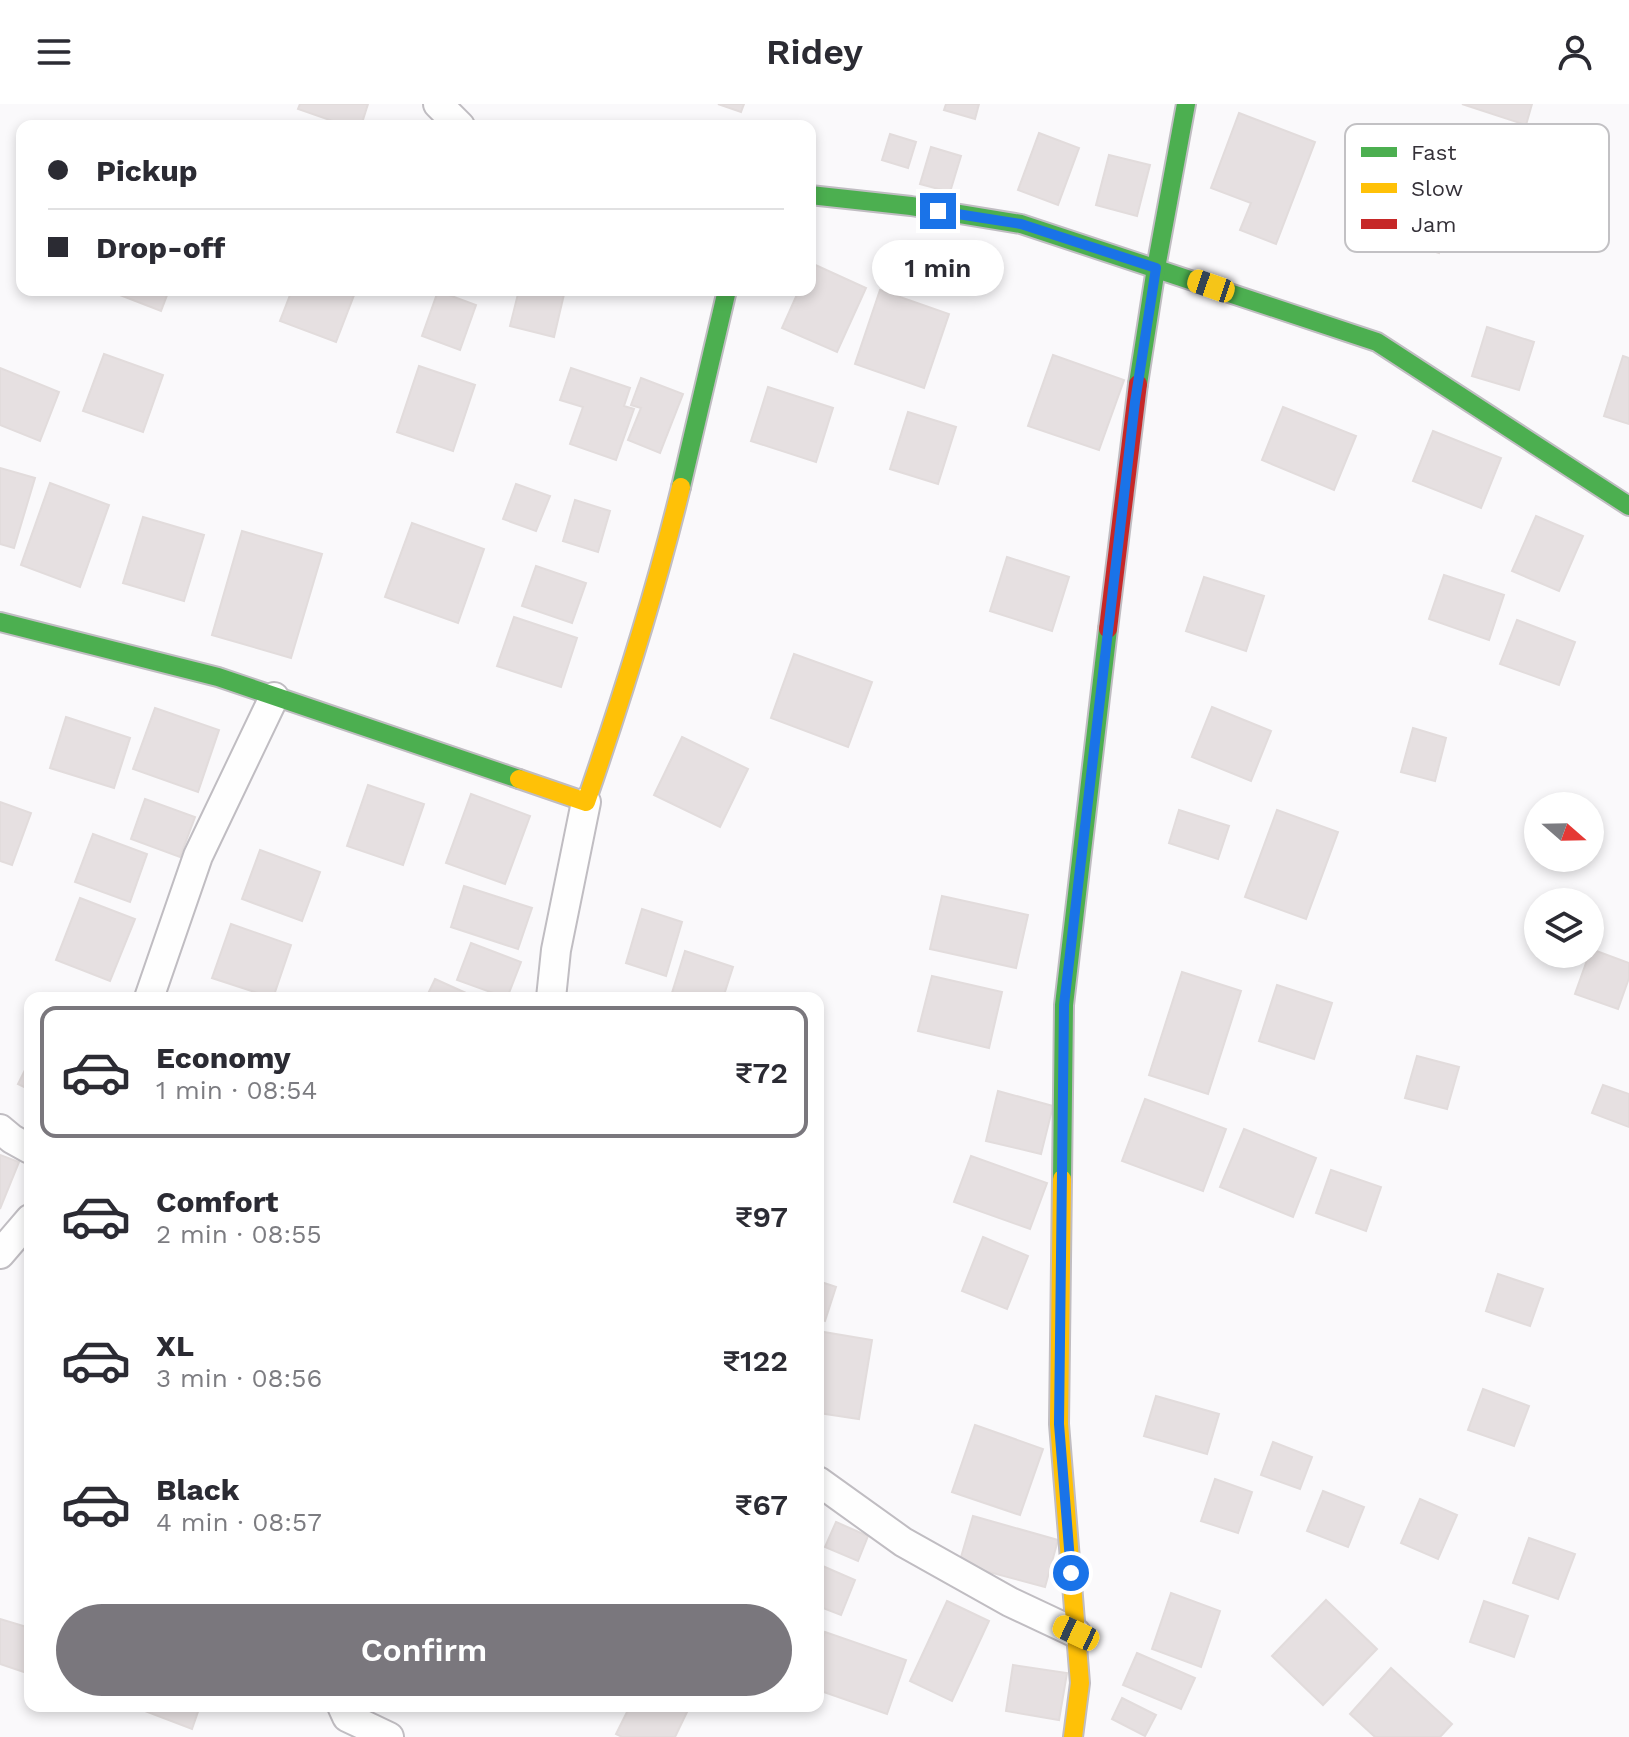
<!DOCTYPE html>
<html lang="en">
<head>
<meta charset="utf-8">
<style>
	:root { --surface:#fff; --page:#f2f2f3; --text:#2b2b33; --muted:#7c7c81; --line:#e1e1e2; --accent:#7a777d }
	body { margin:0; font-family:"Work Sans",sans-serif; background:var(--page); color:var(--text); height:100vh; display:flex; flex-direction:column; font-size:30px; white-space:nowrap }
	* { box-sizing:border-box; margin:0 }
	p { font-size:26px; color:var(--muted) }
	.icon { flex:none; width:44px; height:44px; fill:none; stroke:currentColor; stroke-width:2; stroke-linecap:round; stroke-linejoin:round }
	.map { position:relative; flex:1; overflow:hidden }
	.drawer { position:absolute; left:24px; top:888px; width:800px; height:720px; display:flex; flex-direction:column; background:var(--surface); border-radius:16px; box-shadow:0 4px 12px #0003 }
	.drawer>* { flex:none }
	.banner { position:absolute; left:16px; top:16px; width:800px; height:176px; border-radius:16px; box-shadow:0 4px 12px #0003; display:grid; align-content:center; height:176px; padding:0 32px; background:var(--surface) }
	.needle { width:52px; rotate:110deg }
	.controls { position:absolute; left:1524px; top:688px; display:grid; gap:16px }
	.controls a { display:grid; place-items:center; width:80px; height:80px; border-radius:50%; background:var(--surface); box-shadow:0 4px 12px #0003; font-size:40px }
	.end { position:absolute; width:36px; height:36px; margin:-18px; border:10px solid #1a73e8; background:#fff; box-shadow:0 0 0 4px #fff }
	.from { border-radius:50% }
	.bubble { position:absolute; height:56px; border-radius:28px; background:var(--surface); box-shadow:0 4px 12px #0003; font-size:26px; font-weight:600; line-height:56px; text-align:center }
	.car { position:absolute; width:24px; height:48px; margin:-24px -12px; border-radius:10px; box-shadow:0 0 6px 2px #0007; background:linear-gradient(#f5c518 24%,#345 0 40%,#f5c518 0 76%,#345 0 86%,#f5c518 0) }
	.banner b { display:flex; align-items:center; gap:28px; height:76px; font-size:30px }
	.banner b+b { border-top:2px solid var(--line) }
	.banner i { width:20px; height:20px; background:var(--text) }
	ul { padding:14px 0 0; list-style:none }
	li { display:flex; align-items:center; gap:24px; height:132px; margin:0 16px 12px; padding:0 16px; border:4px solid transparent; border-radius:16px }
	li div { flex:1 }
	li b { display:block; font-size:30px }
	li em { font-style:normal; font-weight:600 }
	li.on { border-color:var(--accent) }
	li>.icon { width:72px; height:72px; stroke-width:1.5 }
	.cta { display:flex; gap:16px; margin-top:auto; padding:16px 32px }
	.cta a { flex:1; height:92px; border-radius:48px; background:var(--accent); color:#fff; font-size:32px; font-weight:600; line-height:92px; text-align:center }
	header { display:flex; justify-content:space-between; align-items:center; height:104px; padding:0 32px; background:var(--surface); font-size:36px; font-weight:600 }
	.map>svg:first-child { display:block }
	.building { fill:#e6e0e1; stroke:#e2dcdc; stroke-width:2 }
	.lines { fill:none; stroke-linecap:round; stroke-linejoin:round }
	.street-casing { stroke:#c0bdc2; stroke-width:32 }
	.fast-casing { stroke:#c0bdc2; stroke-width:22 }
	.slow-casing { stroke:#c0bdc2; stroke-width:22 }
	.jam-casing { stroke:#c0bdc2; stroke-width:22 }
	.street { stroke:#fefefe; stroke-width:28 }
	.fast { stroke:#4caf50; stroke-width:18 }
	.slow { stroke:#ffc107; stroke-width:18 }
	.jam { stroke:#c62828; stroke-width:18 }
	.route { stroke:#1a73e8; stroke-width:10 }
	.key { fill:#fff; stroke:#c2c1c4; stroke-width:2 }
	.key-label { font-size:22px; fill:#353139 }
</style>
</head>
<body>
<header><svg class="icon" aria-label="menu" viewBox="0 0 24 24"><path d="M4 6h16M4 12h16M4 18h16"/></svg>Ridey<svg class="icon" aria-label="person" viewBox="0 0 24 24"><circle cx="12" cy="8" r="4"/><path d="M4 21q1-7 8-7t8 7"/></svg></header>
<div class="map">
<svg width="1629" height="1633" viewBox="0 0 1629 1633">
	<rect width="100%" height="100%" fill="#faf9fb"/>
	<g class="building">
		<polygon points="300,0 368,0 361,22 347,22 298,5"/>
		<polygon points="718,0 744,0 741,8"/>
		<polygon points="946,0 979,0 975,15 944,6"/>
		<polygon points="1462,0 1532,0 1526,21"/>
		<polygon points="1239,9 1315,38 1276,140 1240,126 1251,99 1211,84"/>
		<polygon points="1039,29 1079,44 1058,101 1018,86"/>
		<polygon points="890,30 916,38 908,64 882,56"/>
		<polygon points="931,43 961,52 950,88 920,80"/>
		<polygon points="1109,51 1150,61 1137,112 1096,101"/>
		<polygon points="1409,59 1462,75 1439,149 1387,133"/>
		<polygon points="811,159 866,184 837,248 782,224 799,186 810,186"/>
		<polygon points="107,186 169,186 161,207"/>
		<polygon points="292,186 356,186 336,238 280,217"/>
		<polygon points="519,186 565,186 554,233 510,222"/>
		<polygon points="880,186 949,210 924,284 855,260"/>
		<polygon points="438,187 476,201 460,246 422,232"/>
		<polygon points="1487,223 1534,238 1519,286 1472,272"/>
		<polygon points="104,250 163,271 143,328 83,307"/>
		<polygon points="1053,251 1124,276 1099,346 1028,322"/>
		<polygon points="1623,252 1629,254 1629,320 1604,312"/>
		<polygon points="419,262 475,281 453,347 397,328"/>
		<polygon points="0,264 59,288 40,337 0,321"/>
		<polygon points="571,264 630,284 624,302 634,305 616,356 570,340 583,303 560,296"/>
		<polygon points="641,274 683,290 660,349 628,336 641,304 631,301"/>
		<polygon points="768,283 833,304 816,358 751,337"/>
		<polygon points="1283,303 1356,332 1334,386 1262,356"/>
		<polygon points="908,308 956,323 938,380 890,365"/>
		<polygon points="1433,327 1501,354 1481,404 1413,377"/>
		<polygon points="0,364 35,374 14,444 0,440"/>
		<polygon points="50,379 109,401 80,483 21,461"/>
		<polygon points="516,380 550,392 536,427 503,415"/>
		<polygon points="575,396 610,407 598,448 563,437"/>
		<polygon points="1536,412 1583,432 1559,487 1512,467"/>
		<polygon points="143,413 204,431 184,497 123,479"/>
		<polygon points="412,419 484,445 458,519 385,493"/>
		<polygon points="242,427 322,450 291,554 212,531"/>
		<polygon points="1007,453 1069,473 1052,527 990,507"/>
		<polygon points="536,462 586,479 572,519 522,502"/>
		<polygon points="1444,471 1504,491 1489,536 1429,515"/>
		<polygon points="1204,473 1264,492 1246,547 1186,527"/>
		<polygon points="514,513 577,534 561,583 497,562"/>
		<polygon points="1517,516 1575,538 1559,581 1500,560"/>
		<polygon points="794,550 872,578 848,643 771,614"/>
		<polygon points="1212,603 1271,627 1251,677 1192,653"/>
		<polygon points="155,604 219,626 198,688 133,665"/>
		<polygon points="66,613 130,634 114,684 50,664"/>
		<polygon points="1413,624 1446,634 1435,677 1401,668"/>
		<polygon points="682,633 748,665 720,723 654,691"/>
		<polygon points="368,681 424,700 403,761 347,742"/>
		<polygon points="471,690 530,712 505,780 446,759"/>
		<polygon points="145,695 195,713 180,753 131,735"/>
		<polygon points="0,698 31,709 12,761 0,757"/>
		<polygon points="1179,706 1229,722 1218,755 1169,739"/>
		<polygon points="1277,706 1338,728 1306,815 1245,793"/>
		<polygon points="93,730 147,750 130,798 75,778"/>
		<polygon points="260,746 320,768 302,817 242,795"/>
		<polygon points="464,782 532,804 518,845 451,823"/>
		<polygon points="942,792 1028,811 1016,864 930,845"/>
		<polygon points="80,794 135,815 110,877 56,856"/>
		<polygon points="642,805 682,818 666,872 626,859"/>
		<polygon points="231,820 291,841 273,894 212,874"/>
		<polygon points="471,839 521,858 507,894 457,876"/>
		<polygon points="1591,845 1629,859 1629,874 1618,905 1575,890"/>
		<polygon points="685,847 733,863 723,894 686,894 672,889"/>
		<polygon points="1182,868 1241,887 1208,990 1149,971"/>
		<polygon points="932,872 1002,888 989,944 918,927"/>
		<polygon points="435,875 477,894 426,894"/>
		<polygon points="1277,881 1332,899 1314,955 1259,937"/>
		<polygon points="1417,952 1459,963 1447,1005 1405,994"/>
		<polygon points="30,956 30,986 18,980"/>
		<polygon points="1603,981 1629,990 1629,1023 1592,1009"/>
		<polygon points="998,987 1053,1002 1041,1050 986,1037"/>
		<polygon points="1145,995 1226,1025 1203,1087 1122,1057"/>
		<polygon points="1244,1025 1316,1054 1293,1113 1220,1083"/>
		<polygon points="0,1051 19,1058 0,1105"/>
		<polygon points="971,1052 1047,1079 1030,1125 954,1098"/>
		<polygon points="1331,1066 1381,1083 1366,1127 1316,1109"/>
		<polygon points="983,1133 1028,1152 1007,1205 962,1187"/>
		<polygon points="1498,1170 1543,1185 1530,1222 1486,1207"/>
		<polygon points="818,1177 836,1183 825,1217 818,1214"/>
		<polygon points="818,1227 872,1236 859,1315 818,1309"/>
		<polygon points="1483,1285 1529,1302 1514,1342 1468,1326"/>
		<polygon points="1156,1292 1219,1310 1207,1350 1144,1332"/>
		<polygon points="975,1321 1043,1345 1020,1411 952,1388"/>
		<polygon points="1273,1338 1312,1353 1300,1385 1261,1371"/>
		<polygon points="1215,1375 1252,1388 1238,1429 1201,1417"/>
		<polygon points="1323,1387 1364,1403 1348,1443 1307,1427"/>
		<polygon points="1420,1395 1457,1411 1438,1455 1401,1439"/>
		<polygon points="973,1412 1058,1436 1045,1483 959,1460"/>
		<polygon points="836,1418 868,1432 858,1457 825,1443"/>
		<polygon points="1529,1434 1575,1450 1558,1495 1513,1479"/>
		<polygon points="818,1460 855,1476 841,1511 818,1502"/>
		<polygon points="1171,1489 1220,1507 1201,1563 1152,1545"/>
		<polygon points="1326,1496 1377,1545 1323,1601 1272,1552"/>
		<polygon points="947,1497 989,1517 952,1597 910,1577"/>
		<polygon points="1484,1497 1528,1512 1514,1553 1470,1538"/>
		<polygon points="0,1515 30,1524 30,1570 0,1560"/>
		<polygon points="825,1528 906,1556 887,1610 818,1586 818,1549"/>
		<polygon points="1137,1549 1195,1574 1181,1605 1123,1581"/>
		<polygon points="1013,1561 1067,1569 1059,1616 1006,1607"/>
		<polygon points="1391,1564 1452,1620 1440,1633 1375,1633 1350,1610"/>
		<polygon points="1122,1594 1156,1611 1145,1632 1112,1615"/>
		<polygon points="132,1602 200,1602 192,1625"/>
		<polygon points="630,1602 680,1602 688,1606 675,1633 622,1633 616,1630"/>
	</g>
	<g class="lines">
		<defs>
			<g id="street">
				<polyline points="438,0 460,22"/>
				<polyline points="149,894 198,752 274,593"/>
				<polyline points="551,894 556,846 586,698"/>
				<polyline points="0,1025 12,1035 30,1045"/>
				<polyline points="0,1150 30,1115"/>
				<polyline points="818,1377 903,1438 1010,1498 1076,1529"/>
				<polyline points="342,1602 347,1613 389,1633"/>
			</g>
			<g id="fast">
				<polyline points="810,91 911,102 1021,120 1377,238 1629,402"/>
				<polyline points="1138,280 1156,164 1186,0"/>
				<polyline points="681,383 727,186"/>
				<polyline points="0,518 218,573 519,675"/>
				<polyline points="1062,1075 1064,901 1108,525"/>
			</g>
			<g id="slow">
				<path d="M519 675 586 698C622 594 655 490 681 383"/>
				<polyline points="1062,1075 1059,1320 1080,1579 1073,1633"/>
			</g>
			<polyline id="jam" points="1108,525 1138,280"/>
		</defs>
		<use href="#street" class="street-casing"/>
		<use href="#fast" class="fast-casing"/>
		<use href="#slow" class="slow-casing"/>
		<use href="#jam" class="jam-casing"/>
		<use href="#street" class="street"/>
		<use href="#fast" class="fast"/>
		<use href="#slow" class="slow"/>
		<use href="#jam" class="jam"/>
	</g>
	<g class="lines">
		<polyline class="route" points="938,107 1021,120 1156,164 1135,298 1064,901 1059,1320 1071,1469"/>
	</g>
	<rect x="1345" y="20" width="264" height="128" rx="12" class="key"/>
	<rect x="1361" y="43" width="36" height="10" fill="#4caf50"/>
	<rect x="1361" y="79" width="36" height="10" fill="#ffc107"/>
	<rect x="1361" y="115" width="36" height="10" fill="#c62828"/>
	<g class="key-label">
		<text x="1411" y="56">Fast</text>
		<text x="1411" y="92">Slow</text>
		<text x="1411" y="128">Jam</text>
	</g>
</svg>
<div class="controls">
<a><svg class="needle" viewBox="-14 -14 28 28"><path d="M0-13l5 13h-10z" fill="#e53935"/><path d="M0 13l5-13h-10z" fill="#7c7c81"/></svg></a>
<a><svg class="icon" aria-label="layers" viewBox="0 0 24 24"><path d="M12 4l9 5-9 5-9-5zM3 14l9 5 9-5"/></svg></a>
</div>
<i class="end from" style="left:1071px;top:1469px"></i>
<i class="end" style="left:938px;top:107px"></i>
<div class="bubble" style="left:872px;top:136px;width:132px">1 min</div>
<i class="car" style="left:1211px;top:182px;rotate:289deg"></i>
<i class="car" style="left:1076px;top:1529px;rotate:295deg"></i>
<div class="banner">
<b><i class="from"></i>Pickup</b>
<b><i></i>Drop-off</b>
</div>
<section class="drawer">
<ul>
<li class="on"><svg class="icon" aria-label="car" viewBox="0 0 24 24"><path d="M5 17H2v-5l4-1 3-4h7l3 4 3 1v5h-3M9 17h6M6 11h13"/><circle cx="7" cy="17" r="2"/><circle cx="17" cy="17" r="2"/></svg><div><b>Economy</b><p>1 min · 08:54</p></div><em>₹72</em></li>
<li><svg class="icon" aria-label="car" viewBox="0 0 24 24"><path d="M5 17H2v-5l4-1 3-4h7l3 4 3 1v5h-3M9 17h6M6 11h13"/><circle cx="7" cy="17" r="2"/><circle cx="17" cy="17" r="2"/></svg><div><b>Comfort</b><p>2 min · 08:55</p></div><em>₹97</em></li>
<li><svg class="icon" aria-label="car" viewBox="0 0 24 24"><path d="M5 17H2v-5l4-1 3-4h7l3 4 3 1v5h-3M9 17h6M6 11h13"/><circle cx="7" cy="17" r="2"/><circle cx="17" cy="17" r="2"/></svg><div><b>XL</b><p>3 min · 08:56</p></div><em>₹122</em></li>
<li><svg class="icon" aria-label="car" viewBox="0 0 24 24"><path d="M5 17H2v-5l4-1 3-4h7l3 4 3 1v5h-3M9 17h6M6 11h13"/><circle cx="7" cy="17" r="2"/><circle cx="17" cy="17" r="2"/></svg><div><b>Black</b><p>4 min · 08:57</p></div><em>₹67</em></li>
</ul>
<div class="cta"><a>Confirm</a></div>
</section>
</div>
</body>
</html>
